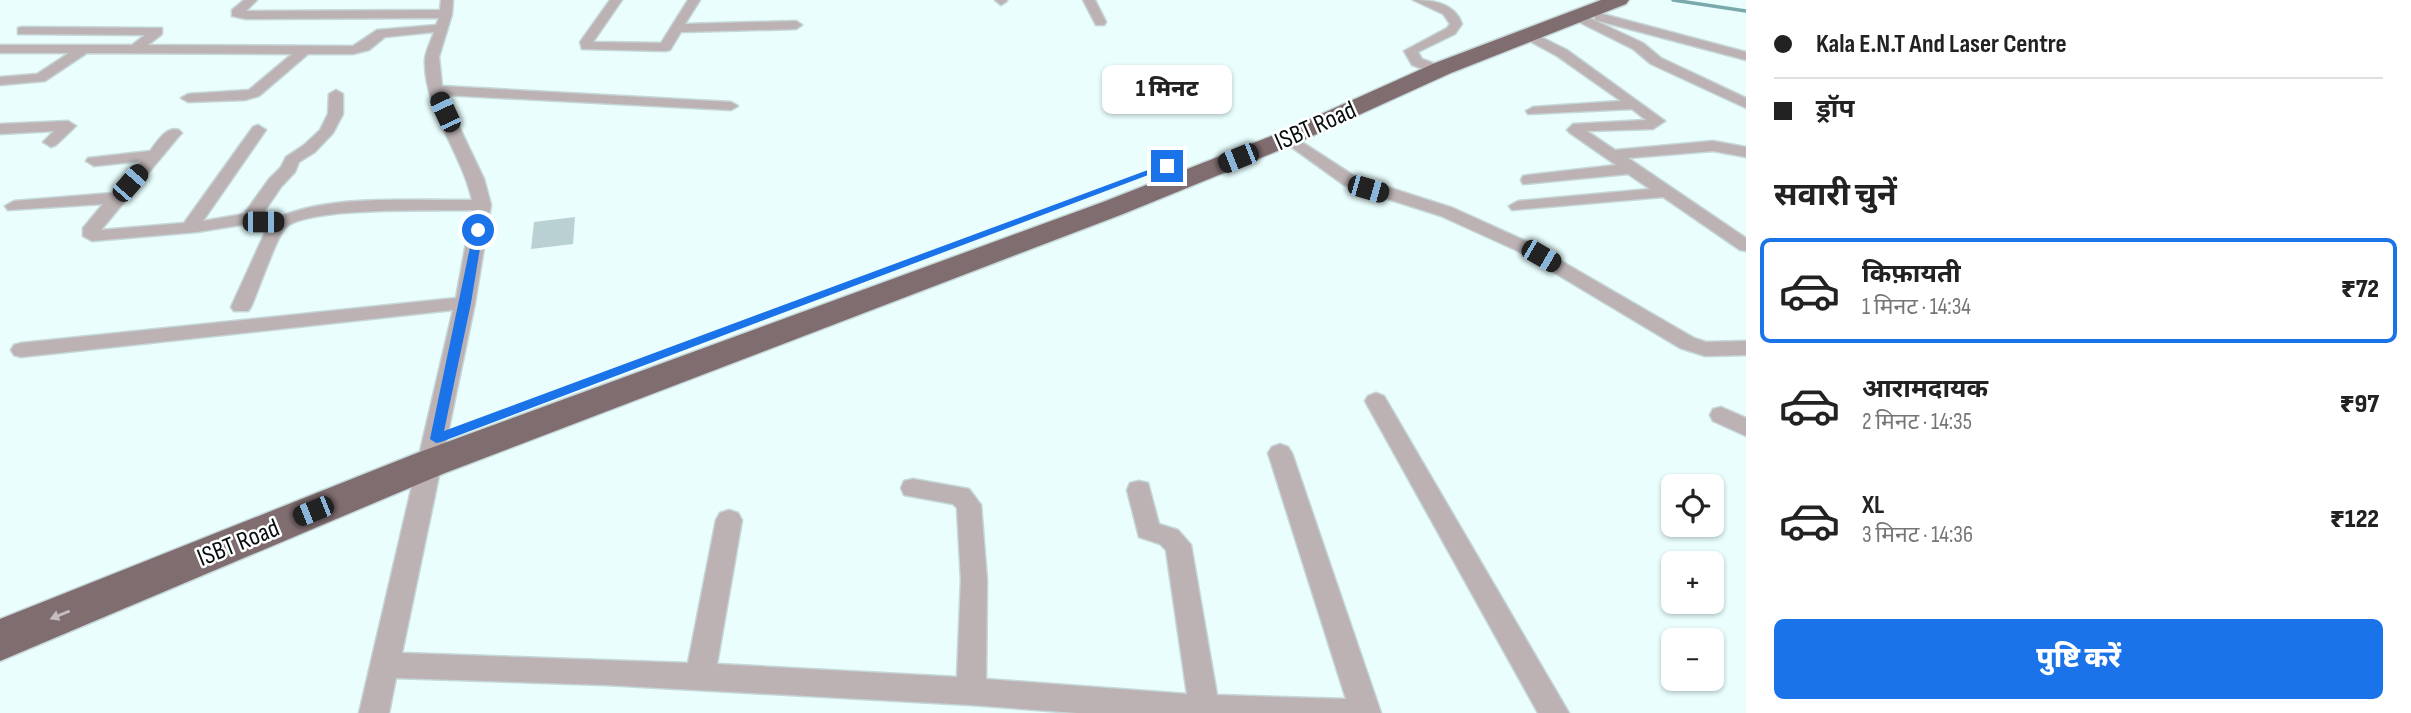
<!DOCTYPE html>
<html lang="hi">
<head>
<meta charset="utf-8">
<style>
	:root { --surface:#fff; --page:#f2f2f2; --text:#222; --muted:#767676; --line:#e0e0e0; --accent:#1a73e8 }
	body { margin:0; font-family:"Sofia Sans Condensed","Noto Sans Devanagari",sans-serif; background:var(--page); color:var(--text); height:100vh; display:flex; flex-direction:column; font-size:26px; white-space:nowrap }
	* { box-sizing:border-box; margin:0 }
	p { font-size:23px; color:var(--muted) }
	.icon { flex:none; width:38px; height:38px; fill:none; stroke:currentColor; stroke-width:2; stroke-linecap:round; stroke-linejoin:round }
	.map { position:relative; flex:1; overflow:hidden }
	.drawer { display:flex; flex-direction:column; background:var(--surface); width:665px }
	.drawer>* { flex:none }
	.guide { display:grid; align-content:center; height:154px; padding:0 28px; background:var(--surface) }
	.fabs { position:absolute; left:1661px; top:474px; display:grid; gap:14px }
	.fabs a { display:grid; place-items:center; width:63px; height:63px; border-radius:10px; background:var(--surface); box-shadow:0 2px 5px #0004; font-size:35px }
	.end { position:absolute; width:32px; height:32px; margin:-16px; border:9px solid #1a73e8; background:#fff; box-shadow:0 0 0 4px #fff }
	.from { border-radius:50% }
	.bubble { position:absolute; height:49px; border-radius:10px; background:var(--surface); box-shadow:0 2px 5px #0004; font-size:23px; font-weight:800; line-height:49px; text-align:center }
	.car { position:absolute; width:21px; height:42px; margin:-21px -10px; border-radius:9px; box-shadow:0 0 5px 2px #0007; background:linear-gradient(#222 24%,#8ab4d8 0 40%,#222 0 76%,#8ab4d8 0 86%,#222 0) }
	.guide b { display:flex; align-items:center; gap:24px; height:66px; font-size:26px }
	.guide b+b { border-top:2px solid var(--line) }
	.guide i { width:18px; height:18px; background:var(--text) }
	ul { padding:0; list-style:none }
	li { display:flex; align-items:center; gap:21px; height:105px; margin:0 14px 10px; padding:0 14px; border:4px solid transparent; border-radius:10px }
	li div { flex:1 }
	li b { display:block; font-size:26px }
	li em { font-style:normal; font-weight:800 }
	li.current { border-color:var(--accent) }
	li>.icon { width:63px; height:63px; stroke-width:1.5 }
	h2 { padding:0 28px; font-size:32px; line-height:84px }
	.cta { display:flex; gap:14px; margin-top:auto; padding:14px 28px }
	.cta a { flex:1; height:80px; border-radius:10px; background:var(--accent); color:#fff; font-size:28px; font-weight:800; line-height:80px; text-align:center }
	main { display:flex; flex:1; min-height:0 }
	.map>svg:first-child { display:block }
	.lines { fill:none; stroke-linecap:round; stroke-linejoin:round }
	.stream { stroke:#7aa9ab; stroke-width:3.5 }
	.building { fill:#b9d1d2 }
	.minor-casing { stroke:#c6d7d8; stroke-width:3 }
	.trunk-casing { stroke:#c6d7d8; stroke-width:3 }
	.minor { fill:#bcb2b4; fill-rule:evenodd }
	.trunk { fill:#806d70; fill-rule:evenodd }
	.oneway { fill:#c6bdbf }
	.route { fill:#1a73e8 }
	.labels { text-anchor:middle; stroke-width:5; stroke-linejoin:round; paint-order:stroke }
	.street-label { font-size:26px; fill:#060d0e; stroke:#fff }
</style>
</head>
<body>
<main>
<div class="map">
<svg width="1746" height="713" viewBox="0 0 1746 713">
	<rect width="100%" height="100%" fill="#eafefe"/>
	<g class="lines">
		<polyline class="stream" points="1673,0 1746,11"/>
	</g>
	<polygon class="building" points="575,217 573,244 531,249 534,222"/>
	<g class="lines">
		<defs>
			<g id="minor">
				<path d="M244 0H257L246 11 440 10 441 0H453L452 14 439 57 442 86 731 102 738 106 731 110 444 95 484 179 491 205 475 303 402 653 688 663 716 520 720 513 729 510 738 513 742 520 717 664 957 677 961 580 957 508 953 504 904 495 901 488 904 481 913 479 969 489 981 505 987 580 986 679 1187 694 1166 550 1160 544 1139 537 1127 490 1130 483 1139 481 1148 483 1159 524 1178 530 1191 545 1217 695 1346 699 1268 453 1272 447 1280 444 1288 447 1292 453 1381 713H1077L971 705 606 685 396 678 389 713H359L453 310 21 357 14 355 11 350 14 345 21 343 456 298 472 210C438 211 307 206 285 228 278 234 257 294 251 307L248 311H234L231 307 268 226 253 223 197 232 92 241 83 236V228L103 204 8 210 5 206 14 201 112 193 141 161 94 166 86 161 88 158 150 151C158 141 166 126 179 130L182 133 179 136 101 230 184 223 253 127 258 125 266 130 203 221 244 214 269 179 281 167 286 157 304 145 320 130 328 114 329 94 336 90 343 94V114L333 133 315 152 299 162 295 172 281 187 262 215 273 220C327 193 413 201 472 200 462 153 423 108 425 59 426 50 431 41 434 32L385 37 369 50 353 54H308L259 96 245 100 188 102 181 98 188 94 249 90 292 54 87 53 45 81 0 85V77L37 74 69 53H0V45H132L145 35 18 34V28L22 27 162 28V34L148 45 353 46 377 30 436 25 439 18 246 19 232 16V10Z"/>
				<polygon points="610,0 622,0 593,42 661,43 688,0 700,0 685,24 796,21 802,25 796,29 681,32 670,50 665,51 582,49 580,42"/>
				<polygon points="995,0 1007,0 1007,1 1001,5"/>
				<polygon points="1083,0 1095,0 1106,22 1104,25 1096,25"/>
				<path d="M1413 0C1433 0 1455 3 1462 24L1455 34 1418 52 1422 59 1444 67V73H1434L1412 65 1404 51 1447 28 1450 24 1443 14Z"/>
				<polygon points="1579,13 1643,43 1661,58 1746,98 1746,108 1651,64 1633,49 1575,20 1575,14"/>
				<polygon points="1599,13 1746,52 1746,60 1595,20 1595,14"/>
				<polygon points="1529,31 1567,50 1665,121 1653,129 1587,131 1615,150 1713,141 1746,147 1746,157 1713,151 1628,158 1746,238 1746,251 1740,250 1663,197 1512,210 1509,206 1518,201 1650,189 1628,174 1523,184 1521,180 1523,176 1529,175 1616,165 1570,133 1567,130 1573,124 1646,120 1632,109 1528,114 1526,111 1533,107 1621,101 1557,56 1524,38 1524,32"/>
				<polygon points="68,121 76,126 56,145 51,147 43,142 54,131 0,134 0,124"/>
				<polygon points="1288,133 1356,177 1453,208 1530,243 1694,338 1706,342 1746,341 1746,355 1705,356 1680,348 1518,251 1441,216 1344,185 1283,141 1280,138 1283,135"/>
				<polygon points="1376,393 1384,396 1569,713 1538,713 1365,401 1368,396"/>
				<polygon points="1721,407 1746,418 1746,436 1713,421 1710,415 1713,409"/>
			</g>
			<polygon id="trunk" points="1601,0 1629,0 1626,4 1451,73 1297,143 1123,214 445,473 0,661 0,619 417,453 1103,202 1279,133 1435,63"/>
		</defs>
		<use href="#minor" class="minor-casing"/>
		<use href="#trunk" class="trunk-casing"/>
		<use href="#minor" class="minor"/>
		<use href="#trunk" class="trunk"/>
	</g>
	<defs><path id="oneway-solid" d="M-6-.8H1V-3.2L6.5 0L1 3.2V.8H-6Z" transform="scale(1.75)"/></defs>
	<use class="oneway" href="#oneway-solid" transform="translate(60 615) rotate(158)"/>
	<polygon class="route" points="1164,164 1172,166 441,442 436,443 430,439 474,228 483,230 471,303 444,431"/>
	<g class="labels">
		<g class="street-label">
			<text transform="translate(1315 125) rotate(-24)" y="9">ISBT Road</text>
			<text transform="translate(238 542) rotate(-22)" y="9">ISBT Road</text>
		</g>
	</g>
</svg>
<div class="fabs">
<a><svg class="icon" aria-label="locate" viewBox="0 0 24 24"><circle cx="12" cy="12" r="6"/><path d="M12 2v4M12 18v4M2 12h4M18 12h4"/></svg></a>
<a>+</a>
<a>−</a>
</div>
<i class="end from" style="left:478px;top:230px"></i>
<i class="end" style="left:1167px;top:166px"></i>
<div class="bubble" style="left:1102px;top:65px;width:130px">1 मिनट</div>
<i class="car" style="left:445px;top:112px;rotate:335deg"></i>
<i class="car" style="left:1238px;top:158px;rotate:248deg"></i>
<i class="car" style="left:130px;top:183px;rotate:41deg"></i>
<i class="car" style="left:1368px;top:189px;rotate:106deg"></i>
<i class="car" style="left:263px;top:222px;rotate:90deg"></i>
<i class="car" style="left:1541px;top:256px;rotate:120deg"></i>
<i class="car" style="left:313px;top:511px;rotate:248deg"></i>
</div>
<section class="drawer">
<div class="guide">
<b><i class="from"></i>Kala E.N.T And Laser Centre</b>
<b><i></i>ड्रॉप</b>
</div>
<h2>सवारी चुनें</h2>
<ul>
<li class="current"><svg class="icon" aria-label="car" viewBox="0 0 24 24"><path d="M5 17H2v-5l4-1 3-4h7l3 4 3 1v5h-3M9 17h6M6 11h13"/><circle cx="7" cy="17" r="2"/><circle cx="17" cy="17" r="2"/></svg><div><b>किफ़ायती</b><p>1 मिनट · 14:34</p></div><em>₹72</em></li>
<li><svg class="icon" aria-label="car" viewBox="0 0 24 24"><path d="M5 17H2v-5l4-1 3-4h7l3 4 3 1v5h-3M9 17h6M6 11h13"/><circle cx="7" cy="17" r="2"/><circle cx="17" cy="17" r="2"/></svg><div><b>आरामदायक</b><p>2 मिनट · 14:35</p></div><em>₹97</em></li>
<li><svg class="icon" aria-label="car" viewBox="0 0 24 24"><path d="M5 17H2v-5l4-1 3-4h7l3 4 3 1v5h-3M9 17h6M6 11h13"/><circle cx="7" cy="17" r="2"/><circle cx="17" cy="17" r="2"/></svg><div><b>XL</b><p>3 मिनट · 14:36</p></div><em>₹122</em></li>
</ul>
<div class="cta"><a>पुष्टि करें</a></div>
</section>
</main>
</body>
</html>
